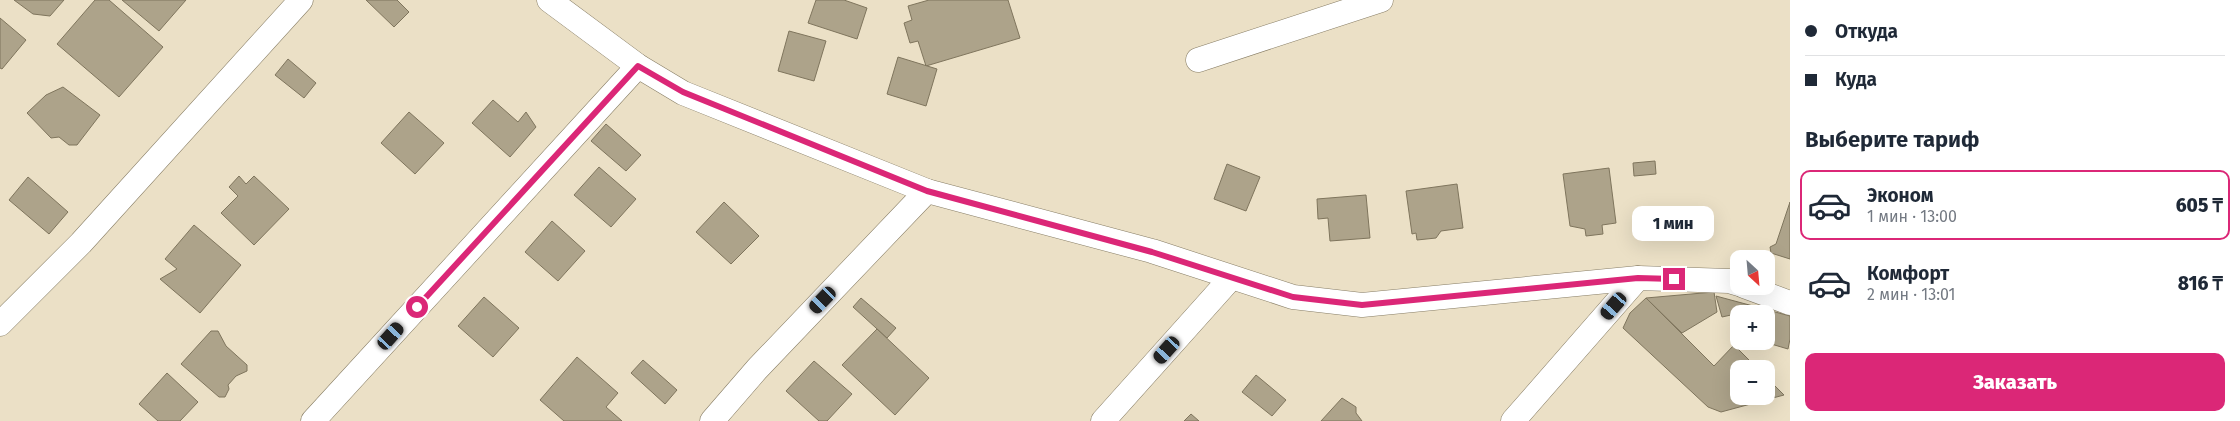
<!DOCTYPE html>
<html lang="ru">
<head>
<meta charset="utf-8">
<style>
	:root { --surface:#fff; --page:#f2f2f3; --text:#1f2937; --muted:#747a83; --line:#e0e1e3; --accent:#db2777 }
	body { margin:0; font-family:"Fira Sans",sans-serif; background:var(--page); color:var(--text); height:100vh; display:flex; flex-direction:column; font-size:19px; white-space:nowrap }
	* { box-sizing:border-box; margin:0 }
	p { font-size:16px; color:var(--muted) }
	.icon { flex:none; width:28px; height:28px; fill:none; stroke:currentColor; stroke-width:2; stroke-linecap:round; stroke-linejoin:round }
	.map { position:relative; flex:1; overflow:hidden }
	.panel { display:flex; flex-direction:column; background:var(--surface); width:450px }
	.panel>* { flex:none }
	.hud { display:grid; align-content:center; height:110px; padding:0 15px; background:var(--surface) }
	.needle { width:32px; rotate:154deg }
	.controls { position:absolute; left:1730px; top:250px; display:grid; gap:10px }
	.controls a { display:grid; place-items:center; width:45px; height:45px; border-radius:10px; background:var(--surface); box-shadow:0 5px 20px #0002; font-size:25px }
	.end { position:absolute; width:22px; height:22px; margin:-11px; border:6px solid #db2777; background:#fff; box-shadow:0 0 0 2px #fff }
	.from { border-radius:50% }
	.bubble { position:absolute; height:35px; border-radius:10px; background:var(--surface); box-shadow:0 5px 20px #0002; font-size:16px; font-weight:800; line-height:35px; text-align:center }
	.car { position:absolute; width:15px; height:30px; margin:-15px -8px; border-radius:6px; box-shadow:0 0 4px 1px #0007; background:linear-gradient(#222 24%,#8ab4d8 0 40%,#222 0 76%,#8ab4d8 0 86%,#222 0) }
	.hud b { display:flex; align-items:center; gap:18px; height:48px; font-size:19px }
	.hud b+b { border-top:1px solid var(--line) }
	.hud i { width:12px; height:12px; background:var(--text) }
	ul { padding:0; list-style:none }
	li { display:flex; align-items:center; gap:15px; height:70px; margin:0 10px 8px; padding:0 5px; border:2px solid transparent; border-radius:10px }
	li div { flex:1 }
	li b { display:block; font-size:19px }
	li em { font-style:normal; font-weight:800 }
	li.active { border-color:var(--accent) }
	li>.icon { width:45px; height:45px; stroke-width:1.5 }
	h2 { padding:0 15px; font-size:22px; line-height:60px }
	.cta { display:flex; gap:10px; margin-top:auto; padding:10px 15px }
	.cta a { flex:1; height:58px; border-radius:10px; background:var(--accent); color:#fff; font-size:20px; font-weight:800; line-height:58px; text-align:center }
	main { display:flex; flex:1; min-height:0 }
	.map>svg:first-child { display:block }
	.building { fill:#ada38a; stroke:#7f755d }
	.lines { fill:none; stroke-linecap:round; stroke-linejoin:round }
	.street-casing { stroke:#877d65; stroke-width:25 }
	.street { stroke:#fff; stroke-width:24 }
	.route { stroke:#db2777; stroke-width:6 }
</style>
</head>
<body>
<main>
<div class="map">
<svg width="1790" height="421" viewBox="0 0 1790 421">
	<rect width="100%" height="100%" fill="#ebe0c6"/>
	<g class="building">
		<polygon points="14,0 64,0 50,16 33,14"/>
		<polygon points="95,0 109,0 163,47 119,97 57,44"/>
		<polygon points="122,0 186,0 159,31"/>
		<polygon points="366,0 397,0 409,12 394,27"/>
		<polygon points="816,0 844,0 867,8 857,39 808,23"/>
		<polygon points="929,0 1008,0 1020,38 926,66 918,41 910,43 904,23 912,20 908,6"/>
		<polygon points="0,18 26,40 2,69 0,68"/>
		<polygon points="789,31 826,41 814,81 778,71"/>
		<polygon points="898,57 937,69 926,106 887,94"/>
		<polygon points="288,59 316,83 304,98 275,75"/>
		<polygon points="63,87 100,115 77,145 69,145 59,137 51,138 27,113 46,95"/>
		<polygon points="493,100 518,122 526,112 536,127 510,157 472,123"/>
		<polygon points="409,112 444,143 415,174 381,143"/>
		<polygon points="606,124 641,155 626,171 591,141"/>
		<polygon points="1655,161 1656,174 1634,176 1633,163"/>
		<polygon points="1227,164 1260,177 1246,211 1214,199"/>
		<polygon points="599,167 636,199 611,227 574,195"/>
		<polygon points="1609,168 1616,223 1602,225 1603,234 1586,236 1585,229 1570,226 1563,174"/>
		<polygon points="239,176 246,184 254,176 289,209 254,245 221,213 238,196 229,187"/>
		<polygon points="28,177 68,212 49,234 9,200"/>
		<polygon points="1457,184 1463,228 1441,231 1436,238 1417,240 1416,233 1412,234 1406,191"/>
		<polygon points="1366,195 1370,238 1330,241 1328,218 1318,219 1317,199"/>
		<polygon points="724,202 759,236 731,264 696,232"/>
		<polygon points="1790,202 1790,259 1771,253 1770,247 1776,244"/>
		<polygon points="552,221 585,251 558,281 525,252"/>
		<polygon points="194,225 241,265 200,313 160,279 177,269 165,259"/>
		<polygon points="1714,292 1717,312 1682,333 1646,298"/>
		<polygon points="1716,296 1790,316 1790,339 1788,349 1761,341 1766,341 1766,314 1739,314 1739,322 1731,315 1722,317"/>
		<polygon points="484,297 519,328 493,357 458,326"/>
		<polygon points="861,298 896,328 887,338 853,307"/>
		<polygon points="1646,298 1714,366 1734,345 1758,369 1739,369 1739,396 1766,396 1766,377 1784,395 1721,412 1708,407 1623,328 1630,313"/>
		<polygon points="877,329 929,378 895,415 842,365"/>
		<polygon points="211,331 218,331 226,346 247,365 247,371 236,376 228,385 229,389 225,397 219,397 181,364"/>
		<polygon points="577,357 618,393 606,407 622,421 564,421 540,400"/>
		<polygon points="643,360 677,390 665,404 631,373"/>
		<polygon points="814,361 852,394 827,421 819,421 786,391"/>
		<polygon points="167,373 198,402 180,421 158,421 139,404"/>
		<polygon points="1256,375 1286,400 1272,416 1242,392"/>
		<polygon points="1342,398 1356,407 1356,413 1362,421 1321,421"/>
		<polygon points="1191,414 1199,421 1184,421"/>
	</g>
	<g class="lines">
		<defs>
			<g id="street">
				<polyline points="549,0 638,66 683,93 927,191"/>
				<polyline points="1198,60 1381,0"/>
				<polyline points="1744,286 1790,303"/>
				<polyline points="0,324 81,243 301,0"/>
				<polyline points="313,421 638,66"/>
				<polyline points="712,421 757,369 927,191 1152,251 1293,297 1362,305 1638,278 1729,281 1739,284"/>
				<polyline points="1103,421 1231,278"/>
				<polyline points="1513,421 1638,278"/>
			</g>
		</defs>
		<use href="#street" class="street-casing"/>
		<use href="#street" class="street"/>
	</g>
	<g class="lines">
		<polyline class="route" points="417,307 638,66 683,92 927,191 1152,252 1293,297 1362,305 1638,278 1674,279"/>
	</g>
</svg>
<div class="controls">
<a><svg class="needle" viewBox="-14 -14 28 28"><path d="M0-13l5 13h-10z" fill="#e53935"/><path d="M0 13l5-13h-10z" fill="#747a83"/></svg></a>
<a>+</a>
<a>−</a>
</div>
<i class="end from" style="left:417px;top:307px"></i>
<i class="end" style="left:1674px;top:279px"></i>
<div class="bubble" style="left:1632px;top:206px;width:82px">1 мин</div>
<i class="car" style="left:823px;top:300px;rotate:224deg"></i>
<i class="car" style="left:1614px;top:306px;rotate:221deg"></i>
<i class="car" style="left:391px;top:336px;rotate:42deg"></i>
<i class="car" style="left:1167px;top:350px;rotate:222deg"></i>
</div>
<section class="panel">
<div class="hud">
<b><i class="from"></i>Откуда</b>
<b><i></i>Куда</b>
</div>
<h2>Выберите тариф</h2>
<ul>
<li class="active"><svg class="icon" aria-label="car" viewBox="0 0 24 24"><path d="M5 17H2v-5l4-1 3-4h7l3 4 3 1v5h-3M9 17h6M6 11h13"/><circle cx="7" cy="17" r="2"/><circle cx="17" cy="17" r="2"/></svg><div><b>Эконом</b><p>1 мин · 13:00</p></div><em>605 ₸</em></li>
<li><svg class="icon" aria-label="car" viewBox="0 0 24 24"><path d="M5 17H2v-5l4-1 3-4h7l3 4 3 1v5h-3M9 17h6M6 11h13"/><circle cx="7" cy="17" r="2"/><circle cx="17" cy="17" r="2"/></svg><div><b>Комфорт</b><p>2 мин · 13:01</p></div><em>816 ₸</em></li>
</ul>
<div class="cta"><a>Заказать</a></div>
</section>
</main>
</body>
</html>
